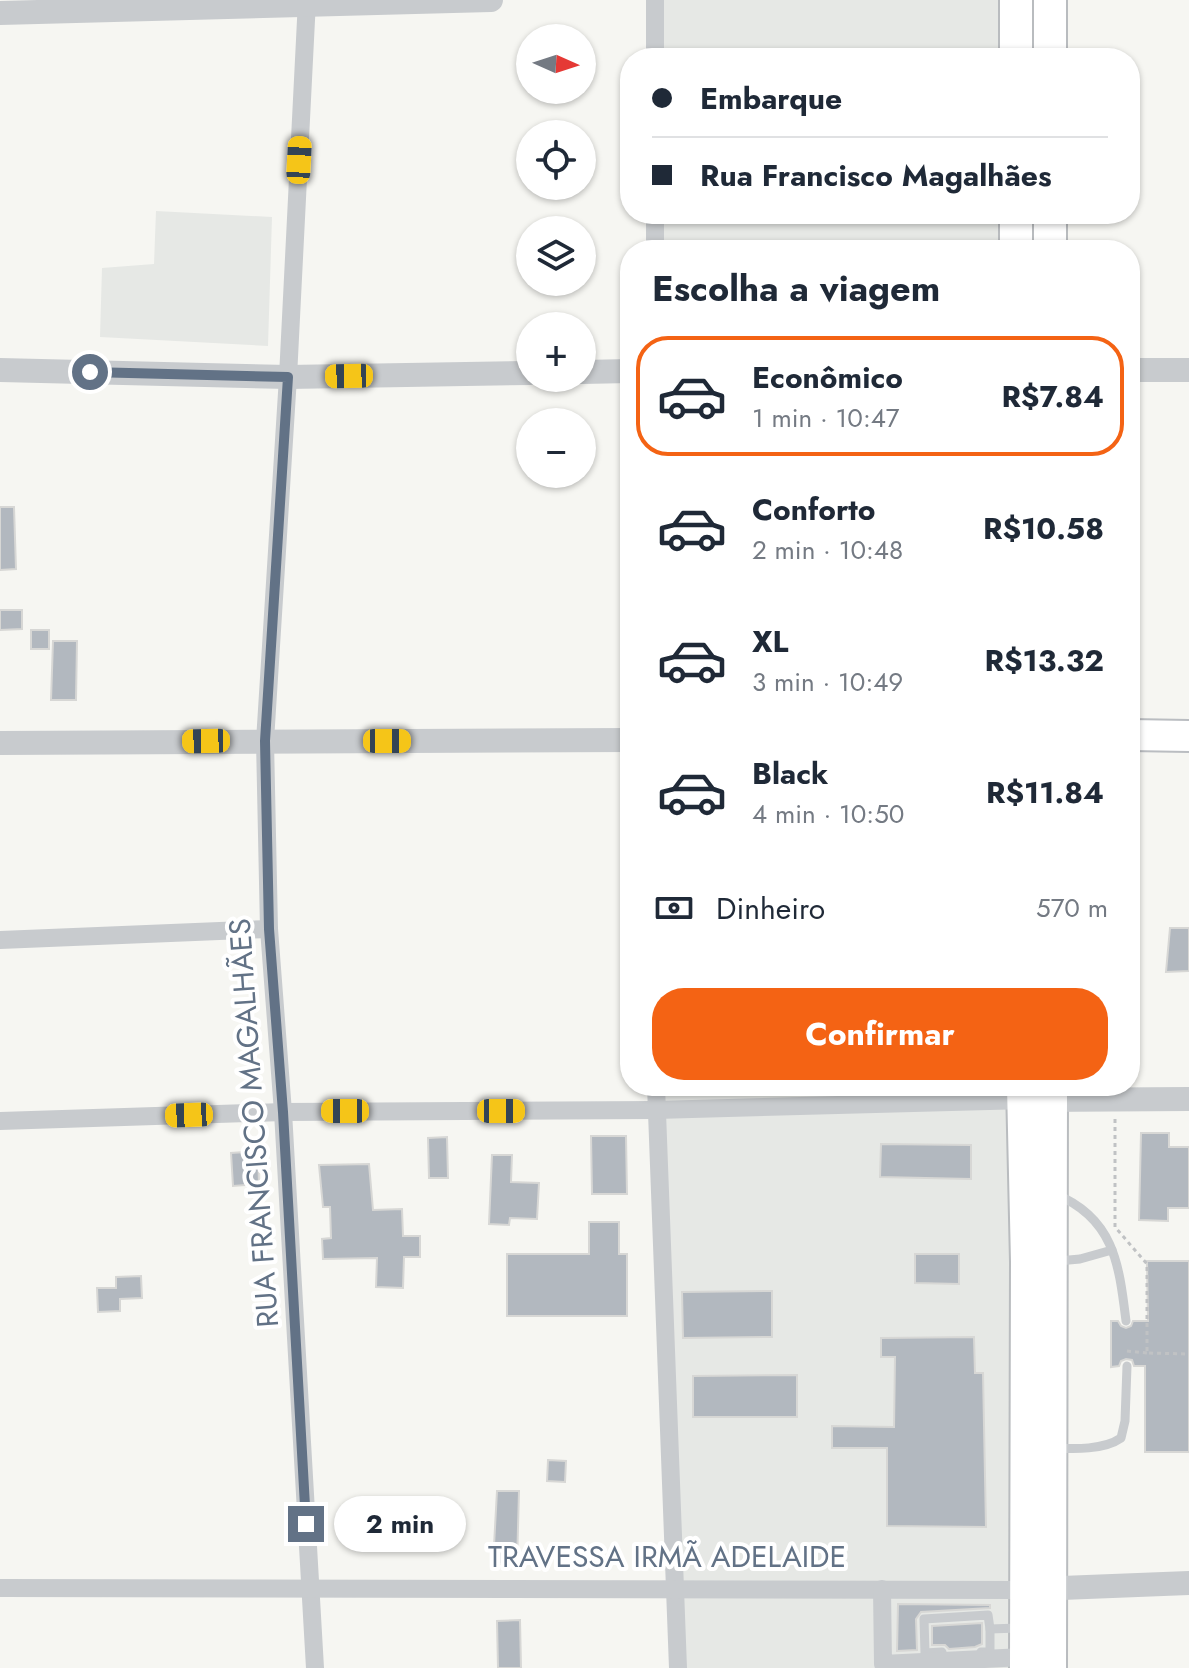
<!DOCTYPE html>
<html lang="pt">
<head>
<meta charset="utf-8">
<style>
	:root { --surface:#fff; --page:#f2f2f3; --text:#1f2937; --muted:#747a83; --line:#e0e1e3; --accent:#f46314 }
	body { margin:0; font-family:Jost,sans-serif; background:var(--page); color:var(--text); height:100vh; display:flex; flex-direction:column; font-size:30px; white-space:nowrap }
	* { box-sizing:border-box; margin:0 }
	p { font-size:26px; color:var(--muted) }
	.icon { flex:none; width:44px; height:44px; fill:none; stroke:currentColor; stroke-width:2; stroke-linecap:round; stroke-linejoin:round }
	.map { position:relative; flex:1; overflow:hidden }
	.drawer { position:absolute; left:620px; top:240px; width:520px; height:856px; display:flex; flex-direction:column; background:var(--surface); border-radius:32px; box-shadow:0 2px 6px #0004 }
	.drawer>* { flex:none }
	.top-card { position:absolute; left:620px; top:48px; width:520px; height:176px; border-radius:32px; box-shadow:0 2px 6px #0004; display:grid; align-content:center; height:176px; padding:0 32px; background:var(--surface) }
	.needle { width:52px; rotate:93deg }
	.controls { position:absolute; left:516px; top:24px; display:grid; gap:16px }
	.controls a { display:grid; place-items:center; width:80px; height:80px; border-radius:50%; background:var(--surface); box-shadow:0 2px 6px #0004; font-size:40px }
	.end { position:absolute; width:36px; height:36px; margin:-18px; border:10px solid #627286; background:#fff; box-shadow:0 0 0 4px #fff }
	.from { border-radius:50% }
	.bubble { position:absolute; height:56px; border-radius:28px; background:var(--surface); box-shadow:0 2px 6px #0004; font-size:26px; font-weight:700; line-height:56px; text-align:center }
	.car { position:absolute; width:24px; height:48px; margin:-24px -12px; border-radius:10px; box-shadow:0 0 6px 2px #0007; background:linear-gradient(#f5c518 24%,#345 0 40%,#f5c518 0 76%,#345 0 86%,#f5c518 0) }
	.top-card b { display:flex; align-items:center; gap:28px; height:76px; font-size:30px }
	.top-card b+b { border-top:2px solid var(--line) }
	.top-card i { width:20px; height:20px; background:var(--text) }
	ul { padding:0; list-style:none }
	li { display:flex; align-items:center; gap:24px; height:120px; margin:0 16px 12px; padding:0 16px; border:4px solid transparent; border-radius:32px }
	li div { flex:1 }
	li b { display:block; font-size:30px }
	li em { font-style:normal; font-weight:700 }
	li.active { border-color:var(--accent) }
	li>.icon { width:72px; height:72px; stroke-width:1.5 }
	h2 { padding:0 32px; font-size:36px; line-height:96px }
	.pay { display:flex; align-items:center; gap:20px; height:88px; padding:0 32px; font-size:30px }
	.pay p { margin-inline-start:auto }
	.button { display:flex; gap:16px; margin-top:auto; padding:16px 32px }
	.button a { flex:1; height:92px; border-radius:32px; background:var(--accent); color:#fff; font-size:32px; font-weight:700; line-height:92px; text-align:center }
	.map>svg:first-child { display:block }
	.built { fill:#e6e8e5 }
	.building { fill:#b2b8bf; stroke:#d7d7d5; stroke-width:2 }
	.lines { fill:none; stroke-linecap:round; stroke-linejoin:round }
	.primary-casing { stroke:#babdc1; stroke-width:34 }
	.trunk-casing { stroke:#b9bcbf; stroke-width:36 }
	.path { stroke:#c0c2c4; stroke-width:3; stroke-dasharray:4 4; stroke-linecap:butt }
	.service { stroke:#c8cbce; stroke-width:9 }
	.minor { stroke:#c8cbce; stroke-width:18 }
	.tertiary { stroke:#c8cbce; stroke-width:24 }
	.primary { stroke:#fff; stroke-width:30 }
	.trunk { stroke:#fff; stroke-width:32 }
	.route { stroke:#627286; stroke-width:10 }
	.labels { text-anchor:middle; stroke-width:8; stroke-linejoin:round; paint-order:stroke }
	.street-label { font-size:30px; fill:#627286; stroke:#fff }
</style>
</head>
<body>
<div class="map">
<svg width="1189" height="1668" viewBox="0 0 1189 1668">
	<rect width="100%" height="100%" fill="#f6f6f2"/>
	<g class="built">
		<rect x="655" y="0" width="362" height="58"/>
		<polygon points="156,211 272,217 268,346 100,337 102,268 154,264"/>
		<rect x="654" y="214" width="362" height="36"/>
		<polygon points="657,1086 1015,1086 1014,1668 678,1668"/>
	</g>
	<g class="building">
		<polygon points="0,507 14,507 16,569 0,570"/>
		<polygon points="0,610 22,610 22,629 0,630"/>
		<rect x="31" y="630" width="18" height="19"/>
		<polygon points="53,641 77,641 76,700 51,700"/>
		<polygon points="1170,928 1189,928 1189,971 1166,972"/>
		<polygon points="1141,1133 1169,1133 1169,1147 1189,1147 1189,1208 1168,1208 1168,1221 1139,1220"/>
		<polygon points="591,1136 626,1136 627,1194 592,1194"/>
		<polygon points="447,1137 448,1178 429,1178 428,1138"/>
		<polygon points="881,1144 971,1145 971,1179 880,1177"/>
		<polygon points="258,1151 259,1184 233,1186 231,1153"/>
		<polygon points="492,1155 512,1155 511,1182 539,1183 537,1219 510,1218 509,1225 489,1224"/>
		<polygon points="369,1164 373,1210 402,1209 403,1236 420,1236 420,1257 404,1257 403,1288 376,1287 377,1258 323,1259 322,1239 331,1238 330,1207 323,1207 319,1165"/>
		<polygon points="589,1222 619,1222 619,1254 627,1254 627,1316 507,1316 507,1254 589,1254"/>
		<polygon points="915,1254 959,1254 959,1284 915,1283"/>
		<polygon points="1147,1261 1189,1261 1189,1452 1145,1452 1145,1366 1134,1366 1132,1360 1126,1359 1121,1361 1119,1366 1111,1367 1111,1321 1118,1321 1121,1326 1126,1328 1131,1326 1133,1321 1148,1321"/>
		<polygon points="141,1276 142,1298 120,1299 120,1311 98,1312 97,1288 116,1288 116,1277"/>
		<polygon points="772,1291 772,1337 683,1338 682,1292"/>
		<polygon points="974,1337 975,1373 983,1373 986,1527 887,1526 887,1448 832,1448 832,1426 894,1427 895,1357 881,1357 881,1338"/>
		<polygon points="797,1375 797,1417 693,1417 693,1376"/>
		<polygon points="548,1460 566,1461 565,1482 547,1481"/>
		<polygon points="497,1491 519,1491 517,1564 493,1564"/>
		<polygon points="898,1604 990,1605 990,1608 921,1612 916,1619 917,1650 897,1651"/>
		<polygon points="520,1620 521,1668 498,1668 497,1621"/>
		<polygon points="982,1623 982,1644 975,1647 949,1649 945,1645 932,1645 932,1626"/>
	</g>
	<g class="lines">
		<defs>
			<polyline id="primary" points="1130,735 1189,736"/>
			<g id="trunk">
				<polyline points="1016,0 1016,58"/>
				<polyline points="1050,58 1050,0"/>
				<polyline points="1016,214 1016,250"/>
				<polyline points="1050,250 1050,214"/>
				<polyline points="1023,1086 1027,1262 1026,1668"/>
				<polyline points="1050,1668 1051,1086"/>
			</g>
		</defs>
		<use href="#primary" class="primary-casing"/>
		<use href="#trunk" class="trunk-casing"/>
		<g class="path">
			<polyline points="1115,1119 1115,1227 1147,1264 1147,1353 1189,1354"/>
			<polyline points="1127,1351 1147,1353"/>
		</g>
		<g class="service">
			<path d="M1055 1194C1114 1218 1119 1264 1126 1321"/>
			<polyline points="1058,1261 1080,1259 1112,1250"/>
			<path d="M1055 1448C1074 1449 1104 1450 1121 1438L1125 1421 1127 1366"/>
			<polyline points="942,1652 925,1653 924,1619 988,1615 990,1629 1021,1628"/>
			<polyline points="981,1652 990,1652 990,1629"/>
		</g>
		<g class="minor">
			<polyline points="307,0 288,377 265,741 269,929 283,1112 315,1668"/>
			<polyline points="655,0 655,58"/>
			<polyline points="655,250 655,214"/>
			<polyline points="0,940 269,929"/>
			<polyline points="656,1086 678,1668"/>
			<polyline points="0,1121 283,1112 656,1110 1023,1100"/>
			<polyline points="0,1588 1024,1590"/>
			<polyline points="882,1589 883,1664 1025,1657"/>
		</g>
		<g class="tertiary">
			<polyline points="0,13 491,0"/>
			<polyline points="0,370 288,377 530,373"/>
			<polyline points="1130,370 1189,370"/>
			<polyline points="582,372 630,371"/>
			<polyline points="0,743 630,740"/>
			<polyline points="1037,1100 1189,1099"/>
			<polyline points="1036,1589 1189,1583"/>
		</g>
		<use href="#primary" class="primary"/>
		<use href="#trunk" class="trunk"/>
	</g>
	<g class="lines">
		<polyline class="route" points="90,372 288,377 265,741 269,929 283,1112 306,1524"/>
	</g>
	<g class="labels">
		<g class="street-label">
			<text transform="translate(254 1123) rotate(-94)" y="10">RUA FRANCISCO MAGALHÃES</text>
			<text x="667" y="1567">TRAVESSA IRMÃ ADELAIDE</text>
		</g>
	</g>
</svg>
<div class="controls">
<a><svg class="needle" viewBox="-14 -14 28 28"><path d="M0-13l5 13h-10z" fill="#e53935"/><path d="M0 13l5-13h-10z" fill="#747a83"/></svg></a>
<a><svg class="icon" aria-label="locate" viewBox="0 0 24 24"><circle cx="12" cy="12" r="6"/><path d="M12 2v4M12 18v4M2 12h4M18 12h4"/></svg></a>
<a><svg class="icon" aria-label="layers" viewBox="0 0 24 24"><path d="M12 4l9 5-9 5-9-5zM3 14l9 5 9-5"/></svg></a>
<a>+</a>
<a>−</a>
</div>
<i class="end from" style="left:90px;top:372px"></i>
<i class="end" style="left:306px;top:1524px"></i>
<div class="bubble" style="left:334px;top:1496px;width:132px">2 min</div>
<i class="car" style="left:299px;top:160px;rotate:3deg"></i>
<i class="car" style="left:349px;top:376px;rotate:269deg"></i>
<i class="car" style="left:206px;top:741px;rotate:269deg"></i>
<i class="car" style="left:387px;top:741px;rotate:90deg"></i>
<i class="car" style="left:345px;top:1111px;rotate:270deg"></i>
<i class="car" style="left:501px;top:1111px;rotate:90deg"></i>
<i class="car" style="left:189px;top:1115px;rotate:268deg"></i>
<div class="top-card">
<b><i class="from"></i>Embarque</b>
<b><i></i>Rua Francisco Magalhães</b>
</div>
<section class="drawer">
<h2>Escolha a viagem</h2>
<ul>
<li class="active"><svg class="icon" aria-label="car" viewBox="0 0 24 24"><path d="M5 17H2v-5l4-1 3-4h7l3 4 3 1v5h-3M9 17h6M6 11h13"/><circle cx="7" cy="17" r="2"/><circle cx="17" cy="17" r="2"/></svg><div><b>Econômico</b><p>1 min · 10:47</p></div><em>R$7.84</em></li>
<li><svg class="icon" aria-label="car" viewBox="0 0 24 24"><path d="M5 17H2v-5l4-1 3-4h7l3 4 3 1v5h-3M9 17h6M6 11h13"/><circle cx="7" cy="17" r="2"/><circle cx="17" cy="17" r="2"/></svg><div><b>Conforto</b><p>2 min · 10:48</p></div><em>R$10.58</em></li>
<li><svg class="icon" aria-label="car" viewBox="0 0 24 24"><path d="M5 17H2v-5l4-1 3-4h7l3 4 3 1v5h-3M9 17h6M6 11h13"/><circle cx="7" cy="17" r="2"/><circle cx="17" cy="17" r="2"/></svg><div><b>XL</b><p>3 min · 10:49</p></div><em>R$13.32</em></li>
<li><svg class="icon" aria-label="car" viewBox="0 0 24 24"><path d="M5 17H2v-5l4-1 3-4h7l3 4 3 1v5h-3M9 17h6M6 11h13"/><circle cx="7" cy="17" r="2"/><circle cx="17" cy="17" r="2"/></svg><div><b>Black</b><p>4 min · 10:50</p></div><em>R$11.84</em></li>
</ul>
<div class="pay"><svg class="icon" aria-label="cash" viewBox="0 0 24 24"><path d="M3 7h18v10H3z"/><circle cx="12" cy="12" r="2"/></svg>Dinheiro<p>570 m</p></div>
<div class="button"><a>Confirmar</a></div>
</section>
</div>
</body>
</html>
